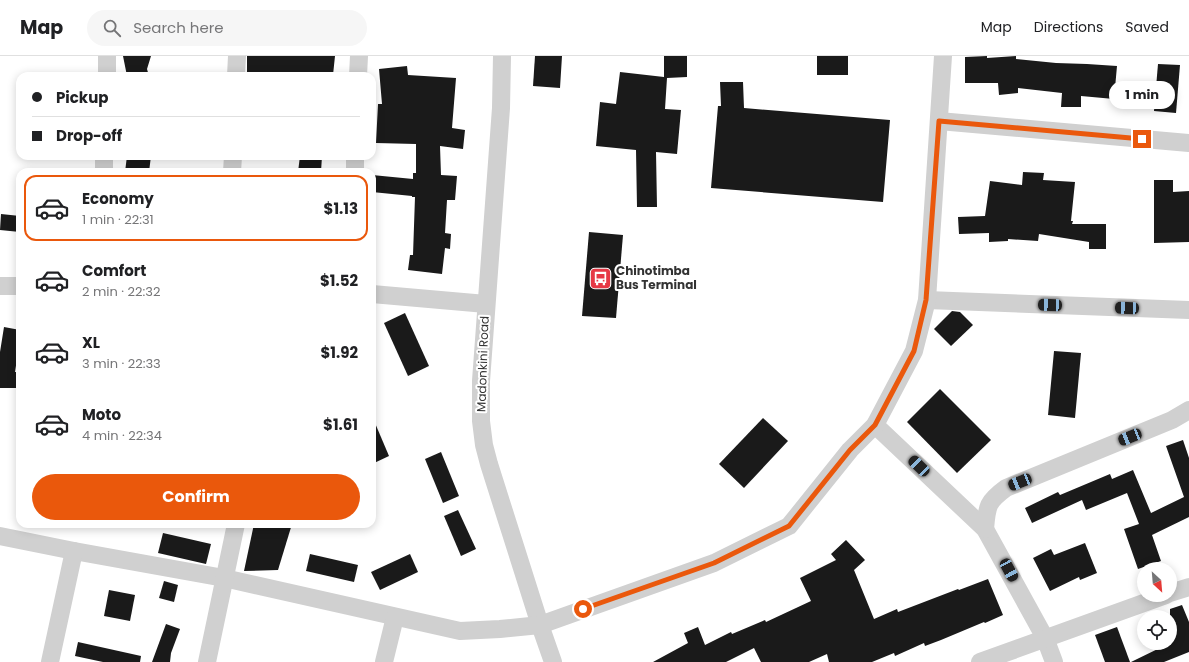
<!DOCTYPE html>
<html lang="en">
<head>
<meta charset="utf-8">
<style>
	:root { --surface:#fff; --page:#f6f6f6; --text:#202124; --muted:#757577; --line:#e0e0e0; --accent:#ea580c }
	body { margin:0; font-family:Poppins,sans-serif; background:var(--page); color:var(--text); height:100vh; display:flex; flex-direction:column; font-size:15px; white-space:nowrap }
	* { box-sizing:border-box; margin:0 }
	p { font-size:13px; color:var(--muted) }
	.icon { flex:none; width:22px; height:22px; fill:none; stroke:currentColor; stroke-width:2; stroke-linecap:round; stroke-linejoin:round }
	.map { position:relative; flex:1; overflow:hidden }
	.drawer { position:absolute; left:16px; top:112px; width:360px; height:360px; display:flex; flex-direction:column; background:var(--surface); border-radius:12px; box-shadow:0 2px 10px #0003 }
	.drawer>* { flex:none }
	.top-card { position:absolute; left:16px; top:16px; width:360px; height:88px; border-radius:12px; box-shadow:0 2px 10px #0003; display:grid; align-content:center; height:88px; padding:0 16px; background:var(--surface) }
	.needle { width:26px; rotate:154deg }
	.controls { position:absolute; left:1137px; top:506px; display:grid; gap:8px }
	.controls a { display:grid; place-items:center; width:40px; height:40px; border-radius:50%; background:var(--surface); box-shadow:0 2px 10px #0003; font-size:20px }
	.end { position:absolute; width:18px; height:18px; margin:-9px; border:5px solid #ea580c; background:#fff; box-shadow:0 0 0 2px #fff }
	.from { border-radius:50% }
	.bubble { position:absolute; height:28px; border-radius:14px; background:var(--surface); box-shadow:0 2px 10px #0003; font-size:13px; font-weight:700; line-height:28px; text-align:center }
	.car { position:absolute; width:12px; height:24px; margin:-12px -6px; border-radius:5px; box-shadow:0 0 3px 1px #0007; background:linear-gradient(#222 24%,#8ab4d8 0 40%,#222 0 76%,#8ab4d8 0 86%,#222 0) }
	.top-card b { display:flex; align-items:center; gap:14px; height:38px; font-size:15px }
	.top-card b+b { border-top:1px solid var(--line) }
	.top-card i { width:10px; height:10px; background:var(--text) }
	ul { padding:7px 0 0; list-style:none }
	li { display:flex; align-items:center; gap:12px; height:66px; margin:0 8px 6px; padding:0 8px; border:2px solid transparent; border-radius:12px }
	li div { flex:1 }
	li b { display:block; font-size:15px }
	li em { font-style:normal; font-weight:700 }
	li.selected { border-color:var(--accent) }
	li>.icon { width:36px; height:36px; stroke-width:1.5 }
	.primary-button { display:flex; gap:8px; margin-top:auto; padding:8px 16px }
	.primary-button a { flex:1; height:46px; border-radius:24px; background:var(--accent); color:#fff; font-size:16px; font-weight:700; line-height:46px; text-align:center }
	header { display:flex; align-items:center; gap:24px; box-sizing:border-box; height:56px; padding:0 20px; background:var(--surface); border-bottom:1px solid var(--line) }
	header strong { font-size:19px }
	nav { display:flex; gap:22px; margin-inline-start:auto; font-size:14px }
	.search { width:280px; height:36px; background:var(--page); display:flex; align-items:center; gap:10px; box-sizing:border-box; padding:0 14px; border-radius:22px; color:var(--muted); font-size:15px }
	.map>svg:first-child { display:block }
	.building { fill:#1a1a1a }
	.lines { fill:none; stroke-linecap:round; stroke-linejoin:round }
	.street { stroke:#d0d0d0; stroke-width:18 }
	.route { stroke:#ea580c; stroke-width:5 }
	.labels { text-anchor:middle; stroke-width:4; stroke-linejoin:round; paint-order:stroke }
	.poi-label { font-size:12px; font-weight:bold; fill:#333; stroke:#fff; text-anchor:start }
	.street-label { font-size:12px; fill:#333; stroke:#fff }
</style>
</head>
<body>
<header>
<strong>Map</strong>
<div class="search"><svg class="icon" aria-label="search" viewBox="0 0 24 24"><circle cx="10" cy="10" r="6"/><path d="M15 15l6 6"/></svg>Search here</div>
<nav><a>Map</a><a>Directions</a><a>Saved</a></nav>
</header>
<div class="map">
<svg width="1189" height="606" viewBox="0 0 1189 606">
	<rect width="100%" height="100%" fill="#fff"/>
	<g class="building">
		<polygon points="123,0 151,0 147,13 149,20 127,20"/>
		<polygon points="247,0 335,0 333,19 286,16 286,18 247,16"/>
		<polygon points="535,0 562,0 560,32 533,30"/>
		<polygon points="664,0 687,0 687,21 667,22 665,53 681,54 677,98 656,96 657,151 637,151 636,94 596,90 600,46 616,48 620,16 664,21"/>
		<rect x="817" y="0" width="31" height="19"/>
		<polygon points="987,0 987,2 1016,0 1016,3 1056,7 1087,8 1117,10 1114,43 1081,40 1081,51 1061,51 1062,37 1018,32 1018,37 999,39 998,27 965,27 965,1"/>
		<polygon points="1158,8 1180,9 1176,57 1154,55"/>
		<polygon points="407,10 408,19 456,22 452,72 465,74 463,93 440,90 441,119 457,120 455,144 447,144 445,177 451,178 450,193 445,192 442,218 408,214 410,199 413,199 415,141 412,141 412,140 372,136 372,119 413,123 413,117 416,117 416,88 376,87 378,48 382,48 379,13"/>
		<polygon points="720,26 743,26 744,52 890,64 883,146 711,132 718,50 721,50"/>
		<polygon points="127,100 151,100 149,116 125,116"/>
		<polygon points="300,100 322,100 321,116 298,116"/>
		<polygon points="1023,116 1044,117 1043,124 1075,126 1071,165 1073,165 1072,168 1106,168 1106,193 1089,193 1089,186 1039,178 1038,185 1008,183 1008,185 989,186 989,177 959,178 958,161 985,160 990,125 1022,129"/>
		<polygon points="1154,124 1173,124 1173,136 1189,135 1189,186 1154,187"/>
		<polygon points="1,158 20,160 20,176 0,174"/>
		<polygon points="589,176 623,179 616,262 582,260"/>
		<polygon points="952,255 960,256 973,269 951,290 934,273"/>
		<polygon points="405,257 429,310 408,320 384,267"/>
		<polygon points="4,271 20,274 20,284 15,316 20,316 20,332 0,332 0,296"/>
		<polygon points="1054,295 1081,297 1075,362 1048,359"/>
		<polygon points="940,333 991,384 957,417 907,366"/>
		<polygon points="372,360 389,400 372,408"/>
		<polygon points="763,362 788,385 744,432 719,408"/>
		<polygon points="1183,384 1189,402 1189,461 1152,479 1161,505 1138,513 1124,473 1139,468 1127,437 1086,454 1082,444 1032,467 1025,452 1058,436 1060,439 1110,418 1112,423 1133,414 1151,457 1184,441 1166,390"/>
		<polygon points="441,396 459,440 443,447 425,403"/>
		<polygon points="458,454 476,493 461,500 444,460"/>
		<polygon points="254,468 292,468 278,514 244,515"/>
		<polygon points="163,477 211,488 206,508 158,497"/>
		<polygon points="846,484 865,504 854,514 874,563 897,553 898,556 958,533 959,534 988,523 1003,559 985,567 984,566 941,584 925,590 924,587 895,600 894,597 872,606 829,606 827,598 809,606 761,606 754,592 726,606 653,606 688,587 684,577 698,571 705,589 731,576 732,578 765,564 766,566 811,545 800,522 836,504 831,498"/>
		<polygon points="1085,487 1097,517 1080,524 1079,521 1050,535 1033,502 1051,493 1054,499"/>
		<polygon points="310,498 358,509 354,526 306,515"/>
		<polygon points="410,498 418,516 380,534 371,516"/>
		<polygon points="164,525 178,529 174,546 159,542"/>
		<polygon points="109,534 135,539 130,565 104,560"/>
		<polygon points="1182,549 1189,566 1189,596 1164,606 1131,606 1170,587 1170,553"/>
		<polygon points="166,568 180,573 171,597 170,606 152,606"/>
		<polygon points="1117,571 1130,606 1105,606 1095,579"/>
		<polygon points="78,586 141,600 140,606 103,606 75,600"/>
	</g>
	<g class="lines">
		<g class="street">
			<polyline points="502,0 501,52 481,325 481,365 484,389 489,408 540,569 553,606"/>
			<polyline points="107,20 107,0"/>
			<polyline points="236,20 237,0"/>
			<polyline points="358,20 359,0"/>
			<polyline points="939,65 1189,87"/>
			<polyline points="104,116 104,100"/>
			<polyline points="232,116 233,100"/>
			<polyline points="355,116 355,100"/>
			<polyline points="0,230 20,230"/>
			<polyline points="372,238 486,248"/>
			<polyline points="927,244 1189,254"/>
			<polyline points="875,369 985,473 1045,582 1054,606"/>
			<path d="M985 473C987 450 987 446 1006 432L1172 364 1189 354"/>
			<polyline points="0,480 74,495 224,522 460,575 500,573 540,569 714,507 789,470 850,394 875,369 914,295 927,244 943,0"/>
			<polyline points="1170,537 1189,531"/>
			<polyline points="50,606 74,495"/>
			<polyline points="207,606 236,468"/>
			<polyline points="384,606 395,561"/>
			<polyline points="980,606 1166,539"/>
		</g>
	</g>
	<g class="lines">
		<polyline class="route" points="583,553 714,507 789,470 850,394 875,369 914,295 926,244 939,65 1142,83"/>
	</g>
	<defs>
		<symbol id="bus-square" viewBox="-11 -11 22 22"><rect x="-9" y="-9" width="18" height="18" rx="4" fill="#e63946" stroke="#fff"/><path d="M-5-6H5V4H4V6H2V4H-2V6H-4V4H-5ZM-3.5-4V0h7V-4ZM-3.5 1.2v1.5H-2V1.2ZM2 1.2v1.5H3.5V1.2Z" fill="#fff"/></symbol>
	</defs>
	<g fill-rule="evenodd">
		<use href="#bus-square" x="588" y="210" width="25" height="25"/>
	</g>
	<g class="labels">
		<g class="poi-label">
			<text x="616" y="219">Chinotimba<tspan x="616" dy="14">Bus Terminal</tspan></text>
		</g>
		<g class="street-label">
			<text transform="translate(483 308) rotate(-88)" y="4">Madonkini Road</text>
		</g>
	</g>
</svg>
<div class="controls">
<a><svg class="needle" viewBox="-14 -14 28 28"><path d="M0-13l5 13h-10z" fill="#e53935"/><path d="M0 13l5-13h-10z" fill="#757577"/></svg></a>
<a><svg class="icon" aria-label="locate" viewBox="0 0 24 24"><circle cx="12" cy="12" r="6"/><path d="M12 2v4M12 18v4M2 12h4M18 12h4"/></svg></a>
</div>
<i class="end from" style="left:583px;top:553px"></i>
<i class="end" style="left:1142px;top:83px"></i>
<div class="bubble" style="left:1109px;top:25px;width:66px">1 min</div>
<i class="car" style="left:1050px;top:249px;rotate:272deg"></i>
<i class="car" style="left:1127px;top:252px;rotate:272deg"></i>
<i class="car" style="left:1130px;top:381px;rotate:248deg"></i>
<i class="car" style="left:919px;top:410px;rotate:314deg"></i>
<i class="car" style="left:1020px;top:426px;rotate:248deg"></i>
<i class="car" style="left:1009px;top:514px;rotate:152deg"></i>
<div class="top-card">
<b><i class="from"></i>Pickup</b>
<b><i></i>Drop-off</b>
</div>
<section class="drawer">
<ul>
<li class="selected"><svg class="icon" aria-label="car" viewBox="0 0 24 24"><path d="M5 17H2v-5l4-1 3-4h7l3 4 3 1v5h-3M9 17h6M6 11h13"/><circle cx="7" cy="17" r="2"/><circle cx="17" cy="17" r="2"/></svg><div><b>Economy</b><p>1 min · 22:31</p></div><em>$1.13</em></li>
<li><svg class="icon" aria-label="car" viewBox="0 0 24 24"><path d="M5 17H2v-5l4-1 3-4h7l3 4 3 1v5h-3M9 17h6M6 11h13"/><circle cx="7" cy="17" r="2"/><circle cx="17" cy="17" r="2"/></svg><div><b>Comfort</b><p>2 min · 22:32</p></div><em>$1.52</em></li>
<li><svg class="icon" aria-label="car" viewBox="0 0 24 24"><path d="M5 17H2v-5l4-1 3-4h7l3 4 3 1v5h-3M9 17h6M6 11h13"/><circle cx="7" cy="17" r="2"/><circle cx="17" cy="17" r="2"/></svg><div><b>XL</b><p>3 min · 22:33</p></div><em>$1.92</em></li>
<li><svg class="icon" aria-label="car" viewBox="0 0 24 24"><path d="M5 17H2v-5l4-1 3-4h7l3 4 3 1v5h-3M9 17h6M6 11h13"/><circle cx="7" cy="17" r="2"/><circle cx="17" cy="17" r="2"/></svg><div><b>Moto</b><p>4 min · 22:34</p></div><em>$1.61</em></li>
</ul>
<div class="primary-button"><a>Confirm</a></div>
</section>
</div>
</body>
</html>
